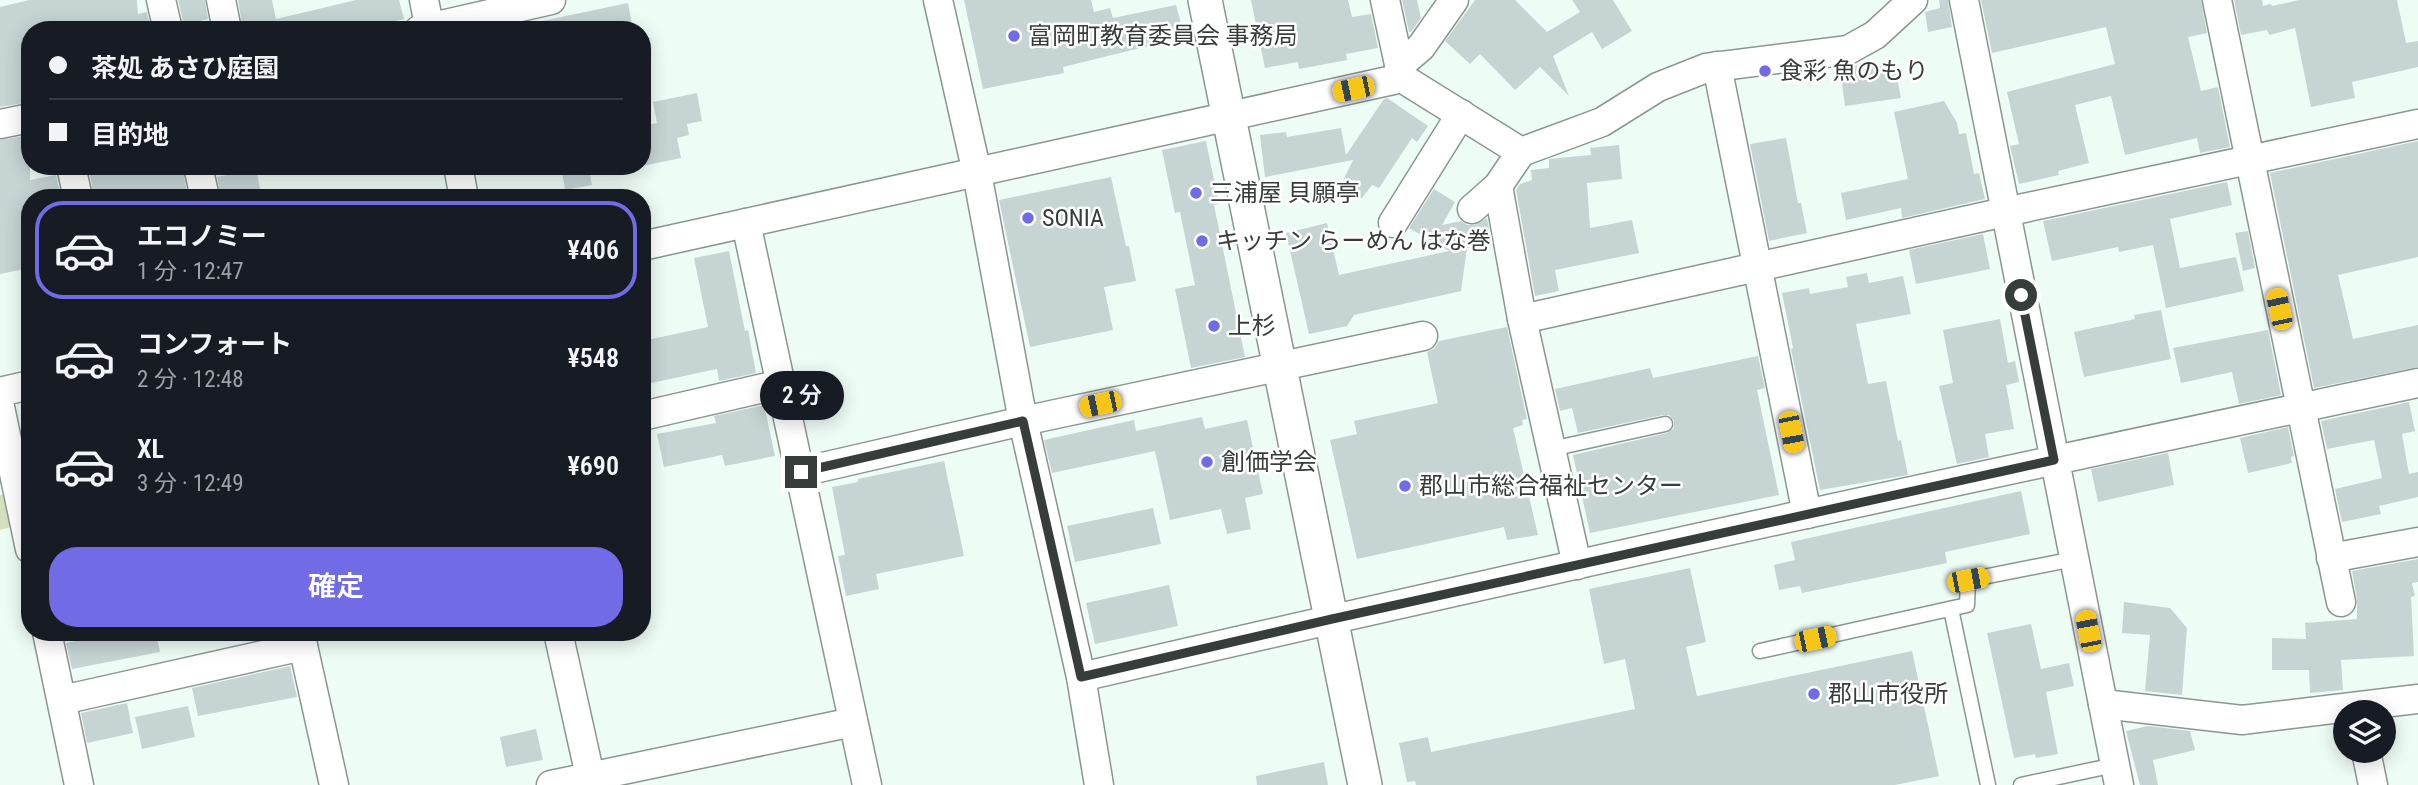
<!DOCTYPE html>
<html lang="ja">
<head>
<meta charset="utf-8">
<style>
	:root { --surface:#171b24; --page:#242831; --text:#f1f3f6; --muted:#9ea1a6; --line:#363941; --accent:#716ce6 }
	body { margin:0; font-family:"Roboto Condensed","Noto Sans JP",sans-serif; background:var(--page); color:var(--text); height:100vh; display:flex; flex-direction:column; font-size:26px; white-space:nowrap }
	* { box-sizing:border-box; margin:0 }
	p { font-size:23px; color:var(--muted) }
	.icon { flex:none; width:38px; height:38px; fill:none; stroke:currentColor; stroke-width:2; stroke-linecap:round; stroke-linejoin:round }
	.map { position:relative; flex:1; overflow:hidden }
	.details { position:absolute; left:21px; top:189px; width:630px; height:452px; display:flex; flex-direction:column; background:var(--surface); border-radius:28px; box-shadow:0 4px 18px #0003 }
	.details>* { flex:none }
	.top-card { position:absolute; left:21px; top:21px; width:630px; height:154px; border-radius:28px; box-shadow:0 4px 18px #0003; display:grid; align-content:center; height:154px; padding:0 28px; background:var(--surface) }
	.fabs { position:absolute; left:2333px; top:700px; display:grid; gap:14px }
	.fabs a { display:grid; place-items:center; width:63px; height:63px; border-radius:50%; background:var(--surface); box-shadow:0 4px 18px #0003; font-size:35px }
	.end { position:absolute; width:32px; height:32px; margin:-16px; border:9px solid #373d3a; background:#fff; box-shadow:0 0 0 4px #fff }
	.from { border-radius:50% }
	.bubble { position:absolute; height:49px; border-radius:24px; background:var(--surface); box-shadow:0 4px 18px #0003; font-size:23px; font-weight:600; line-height:49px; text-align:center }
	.car { position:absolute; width:21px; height:42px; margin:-21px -10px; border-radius:9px; box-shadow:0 0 5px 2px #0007; background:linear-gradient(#f5c518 24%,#345 0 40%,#f5c518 0 76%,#345 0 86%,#f5c518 0) }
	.top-card b { display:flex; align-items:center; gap:24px; height:66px; font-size:26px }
	.top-card b+b { border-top:2px solid var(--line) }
	.top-card i { width:18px; height:18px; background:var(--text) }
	ul { padding:12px 0 0; list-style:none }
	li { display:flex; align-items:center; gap:21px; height:98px; margin:0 14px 10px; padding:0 14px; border:4px solid transparent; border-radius:28px }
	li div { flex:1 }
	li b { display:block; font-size:26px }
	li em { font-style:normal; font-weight:600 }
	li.current { border-color:var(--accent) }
	li>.icon { width:63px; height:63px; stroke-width:1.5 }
	.action { display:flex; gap:14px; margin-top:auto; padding:14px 28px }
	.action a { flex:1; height:80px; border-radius:28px; background:var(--accent); color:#fff; font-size:28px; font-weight:600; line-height:80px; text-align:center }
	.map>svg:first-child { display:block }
	.green { fill:#d4dfc2 }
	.building { fill:#c6d5d4 }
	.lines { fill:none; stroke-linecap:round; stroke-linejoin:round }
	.service-casing { stroke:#8a9791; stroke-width:17 }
	.minor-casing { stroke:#8a9791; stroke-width:31 }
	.tertiary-casing { stroke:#8a9791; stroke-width:36 }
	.service { stroke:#fff; stroke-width:14 }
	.minor { stroke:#fff; stroke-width:28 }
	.tertiary { stroke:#fff; stroke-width:33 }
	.route { stroke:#373d3a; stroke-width:9 }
	.poi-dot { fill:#716ce6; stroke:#fff; stroke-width:2.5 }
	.labels { text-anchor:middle; stroke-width:5; stroke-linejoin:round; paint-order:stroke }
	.poi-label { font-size:24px; fill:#373d3a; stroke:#fff; text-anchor:start }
</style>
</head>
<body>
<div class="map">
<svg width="2418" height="785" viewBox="0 0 2418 785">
	<rect width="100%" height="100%" fill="#eefcf6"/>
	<polygon class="green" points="5,494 11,527 0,530 0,495"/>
	<g class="building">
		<polygon points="29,0 137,0 138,14 147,12 151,30 30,30 30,102 0,107 0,7"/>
		<polygon points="178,0 205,0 208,19 184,25"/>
		<polygon points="238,0 272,0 276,19 356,0 399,0 404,19 357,30 243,30"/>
		<polygon points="964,0 1091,0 1094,12 1110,8 1113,18 1176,5 1182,27 1163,32 1165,42 1063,67 1064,73 983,89"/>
		<polygon points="1251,0 1348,0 1352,17 1371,14 1378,48 1346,54 1347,60 1299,69 1298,62 1265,68"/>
		<polygon points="1402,0 1417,0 1421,18 1411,32 1409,32"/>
		<polygon points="1475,0 1515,0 1547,32 1580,12 1572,0 1613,0 1632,31 1602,49 1592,32 1553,56 1569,96 1540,67 1515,90 1480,54 1470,64 1445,41"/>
		<polygon points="1939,0 1948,0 1952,27 1928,32 1925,12 1940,8"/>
		<polygon points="1981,0 2201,0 2207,33 2188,37 2201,91 2218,87 2230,147 2200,153 2197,138 2125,155 2111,96 2075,105 2089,163 2058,171 2059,175 2019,184 2010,146 2019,144 2007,92 2115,64 2106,27 1992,53"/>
		<polygon points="2234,0 2262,0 2263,6 2271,4 2272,6 2299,0 2397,0 2406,43 2418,41 2418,67 2352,82 2355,98 2311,107 2295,28 2269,35 2267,30 2241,35"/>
		<polygon points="628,3 633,30 543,30 542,21"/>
		<polygon points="1873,63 1874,67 1894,63 1901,98 1845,106 1840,68"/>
		<polygon points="697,93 702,121 687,124 689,135 677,138 681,158 642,166 642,126 657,123 653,102"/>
		<polygon points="1387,98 1428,126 1417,142 1412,138 1379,188 1372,185 1362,198 1355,198 1339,189 1353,160 1265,177 1260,135 1286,132 1287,137 1341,128 1346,155 1384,99"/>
		<polygon points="1944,101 1957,123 1959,134 1966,133 1974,174 1979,173 1985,199 1902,218 1901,208 1846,220 1841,193 1908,179 1894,112"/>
		<polygon points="30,135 30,180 56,175 61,198 30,198 30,268 0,274 0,140"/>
		<polygon points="1786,138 1798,203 1801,203 1807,233 1769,241 1750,144"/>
		<polygon points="1206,141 1219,204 1214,205 1245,357 1191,368 1175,289 1195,285 1180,212 1175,213 1162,150"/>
		<polygon points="2418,141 2418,257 2338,275 2353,339 2418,325 2418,367 2314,388 2270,173"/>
		<polygon points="1619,145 1622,179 1587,183 1590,228 1632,220 1639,253 1555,270 1559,291 1535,296 1516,190 1520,184 1532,180 1531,170 1549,168 1549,159 1591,155 1590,148"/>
		<polygon points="104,166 182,166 188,198 149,198 148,190 110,198 94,198 89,169"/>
		<polygon points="561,166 588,166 592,185 565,190"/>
		<polygon points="256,169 262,198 221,198 217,177"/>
		<polygon points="1111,177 1126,246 1129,246 1136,281 1104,287 1113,330 1030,347 999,200"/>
		<polygon points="2227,182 2232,205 2170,219 2180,268 2236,257 2244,291 2166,308 2153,245 2119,252 2118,247 2052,261 2043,221"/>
		<polygon points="1434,189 1455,202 1442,225 1461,221 1467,225 1475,225 1487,218 1492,245 1467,248 1461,291 1354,315 1347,326 1309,334 1286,233 1327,223 1339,275 1449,251 1409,228"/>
		<polygon points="2248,231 2255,268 2243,271 2235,233"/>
		<polygon points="1983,234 1990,269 1916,284 1909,250"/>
		<polygon points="729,251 745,331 748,330 756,373 719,381 717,369 642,385 642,341 708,327 694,258"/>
		<polygon points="1867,273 1869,283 1903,276 1911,314 1856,324 1868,384 1886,381 1898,441 1901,440 1908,475 1820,490 1791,349 1793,348 1782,293 1809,288 1810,294 1848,287 1846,277"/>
		<polygon points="2161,310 2171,359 2084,377 2074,332 2135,319 2134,315"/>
		<polygon points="2000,319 2008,363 2015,361 2019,382 2006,385 2014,429 1985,434 1989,457 1957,464 1939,386 1953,383 1943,330"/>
		<polygon points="1507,327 1527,419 1522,420 1523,425 1513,428 1538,535 1507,540 1504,527 1357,559 1330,440 1357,434 1354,421 1438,403 1427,352 1435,348 1439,341"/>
		<polygon points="2268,330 2281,395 2239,404 2232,372 2181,383 2173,348"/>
		<polygon points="1758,356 1765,388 1757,390 1779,495 1590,533 1573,455 1667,433 1674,428 1674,421 1669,415 1663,415 1578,433 1572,408 1560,411 1555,389 1650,368 1653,378"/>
		<polygon points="2409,402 2415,431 2402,434 2409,474 2418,472 2418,497 2379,506 2381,514 2342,522 2335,489 2382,478 2374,440 2327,449 2321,421"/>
		<polygon points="764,405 775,456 725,466 722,455 664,467 657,434 716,423 714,416"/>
		<polygon points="1202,417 1205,429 1247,420 1263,494 1245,498 1251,529 1227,534 1221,509 1170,520 1155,451 1052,473 1044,440 1134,420 1136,431"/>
		<polygon points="2288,427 2294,456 2291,457 2292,463 2248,473 2240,438"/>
		<polygon points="2168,453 2174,485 2098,502 2091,469"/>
		<polygon points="944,461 964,556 876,574 879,589 846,596 838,556 845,555 832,487 858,482 858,479"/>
		<polygon points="2021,491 2030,534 1945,552 1947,563 1802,593 1800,586 1779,590 1774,565 1795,560 1791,542"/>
		<polygon points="1153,508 1161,544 1075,562 1067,526"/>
		<polygon points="2418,559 2418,582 2412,583 2415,596 2411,597 2414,656 2341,660 2343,690 2310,693 2309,670 2272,670 2272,638 2306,639 2305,623 2357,619 2357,599 2352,571"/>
		<polygon points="1690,568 1706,642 1686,647 1697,696 1912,651 1939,776 1895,785 1416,785 1415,781 1407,782 1399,743 1428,737 1431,752 1635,709 1625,659 1604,664 1589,589"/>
		<polygon points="1169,585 1178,626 1095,644 1086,603"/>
		<polygon points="2124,602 2170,608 2187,628 2182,695 2145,691 2150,635 2122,633"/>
		<polygon points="2031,624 2041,669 2069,663 2074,686 2046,692 2058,754 2036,758 2035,754 2014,758 1987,633"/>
		<polygon points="118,632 156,632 160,652 72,669 66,643"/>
		<polygon points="290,666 297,697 198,716 192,688"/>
		<polygon points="127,703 133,733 87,743 81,713"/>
		<polygon points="188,706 195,737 142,749 135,717"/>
		<polygon points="2148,726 2190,731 2195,750 2153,760 2158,785 2140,785 2126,731"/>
		<polygon points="536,729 543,760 506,767 500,737"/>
		<polygon points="1324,762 1328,785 1257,785 1256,776"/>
	</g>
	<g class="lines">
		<defs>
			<g id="service">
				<polyline points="1551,449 1665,424"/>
				<polyline points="1951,609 1988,785"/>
				<polyline points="1760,651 1967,605 1968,580 2074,559"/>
				<polyline points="2021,785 2115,765"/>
			</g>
			<g id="minor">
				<polyline points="161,0 168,30"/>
				<polyline points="221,0 227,30"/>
				<polyline points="424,0 430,30"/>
				<polyline points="938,0 977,173 1023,421 1081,677 1099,785"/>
				<polyline points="1385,0 1402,78"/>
				<polyline points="1964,0 2119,785"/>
				<polyline points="2217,0 2341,602"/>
				<polyline points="419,30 551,0"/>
				<polyline points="1399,66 1421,47 1454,0"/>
				<polyline points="1717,66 1807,514"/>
				<polyline points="0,124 30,118"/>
				<polyline points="71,166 78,198"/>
				<polyline points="198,166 205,198"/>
				<polyline points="458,166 464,198"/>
				<polyline points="1498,186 1522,319 1577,565"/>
				<polyline points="1472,209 1498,186 1521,152"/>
				<polyline points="746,223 867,785"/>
				<polyline points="1393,223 1461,114"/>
				<polyline points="642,246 1402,78 1521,152 1602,122 1658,87 1706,68 1848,50 1875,35 1913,0"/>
				<polyline points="1522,319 2005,212 2418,124"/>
				<polyline points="0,392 30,385"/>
				<polyline points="0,407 30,549"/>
				<polyline points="642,416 781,384"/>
				<polyline points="801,472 1023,421 1423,336"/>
				<polyline points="2331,558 2418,542"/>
				<polyline points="47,632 79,785"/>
				<polyline points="300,632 334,785"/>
				<polyline points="558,632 592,785"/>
				<path d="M1081 677C1525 574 1971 477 2418 383"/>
				<polyline points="62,700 303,646"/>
				<polyline points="2103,704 2242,720 2418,699"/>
				<polyline points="2366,751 2373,785"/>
				<polyline points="551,785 853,722"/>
			</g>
			<polyline id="tertiary" points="1205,0 1365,785"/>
		</defs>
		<use href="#service" class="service-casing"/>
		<use href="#minor" class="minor-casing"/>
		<use href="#tertiary" class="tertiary-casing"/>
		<use href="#service" class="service"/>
		<use href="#minor" class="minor"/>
		<use href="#tertiary" class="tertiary"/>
	</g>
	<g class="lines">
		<polyline class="route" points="801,472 1023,421 1081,677 1332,619 2054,460 2021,295"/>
	</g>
	<g class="poi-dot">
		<circle cx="1014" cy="36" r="7"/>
		<circle cx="1765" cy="71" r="7"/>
		<circle cx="1196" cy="193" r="7"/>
		<circle cx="1028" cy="218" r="7"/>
		<circle cx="1202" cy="241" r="7"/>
		<circle cx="1214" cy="326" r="7"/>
		<circle cx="1207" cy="462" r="7"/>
		<circle cx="1405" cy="486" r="7"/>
		<circle cx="1814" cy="694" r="7"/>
	</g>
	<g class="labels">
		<g class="poi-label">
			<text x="1028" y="44">富岡町教育委員会 事務局</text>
			<text x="1779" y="79">食彩 魚のもり</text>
			<text x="1210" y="201">三浦屋 貝願亭</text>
			<text x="1042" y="226">SONIA</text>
			<text x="1216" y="249">キッチン らーめん はな巻</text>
			<text x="1228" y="334">上杉</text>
			<text x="1221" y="470">創価学会</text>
			<text x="1419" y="494">郡山市総合福祉センター</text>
			<text x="1828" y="702">郡山市役所</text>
		</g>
	</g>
</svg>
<div class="fabs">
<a><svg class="icon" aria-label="layers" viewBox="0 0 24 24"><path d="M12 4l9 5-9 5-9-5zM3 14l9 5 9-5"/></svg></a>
</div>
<i class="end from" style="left:2021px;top:295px"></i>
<i class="end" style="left:801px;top:472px"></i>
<div class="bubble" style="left:760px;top:371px;width:84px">2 分</div>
<i class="car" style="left:1353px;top:89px;rotate:258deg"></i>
<i class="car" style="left:2279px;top:309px;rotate:348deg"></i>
<i class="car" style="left:1100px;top:404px;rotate:258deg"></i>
<i class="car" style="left:1791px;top:432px;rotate:169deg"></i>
<i class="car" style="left:1968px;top:580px;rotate:79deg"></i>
<i class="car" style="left:2088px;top:631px;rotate:349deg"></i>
<i class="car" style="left:1815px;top:639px;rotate:78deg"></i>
<div class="top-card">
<b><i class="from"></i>茶処 あさひ庭園</b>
<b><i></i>目的地</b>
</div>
<section class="details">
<ul>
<li class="current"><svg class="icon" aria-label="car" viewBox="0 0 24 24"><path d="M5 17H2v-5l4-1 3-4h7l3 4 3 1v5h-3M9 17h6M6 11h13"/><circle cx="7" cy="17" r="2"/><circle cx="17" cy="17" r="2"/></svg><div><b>エコノミー</b><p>1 分 · 12:47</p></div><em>¥406</em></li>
<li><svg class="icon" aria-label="car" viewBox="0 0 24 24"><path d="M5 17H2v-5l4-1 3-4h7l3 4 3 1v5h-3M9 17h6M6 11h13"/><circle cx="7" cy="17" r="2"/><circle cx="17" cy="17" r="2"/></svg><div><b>コンフォート</b><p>2 分 · 12:48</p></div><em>¥548</em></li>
<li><svg class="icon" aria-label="car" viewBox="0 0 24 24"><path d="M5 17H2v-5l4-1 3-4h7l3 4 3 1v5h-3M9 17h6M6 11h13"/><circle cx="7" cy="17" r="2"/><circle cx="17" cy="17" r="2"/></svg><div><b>XL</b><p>3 分 · 12:49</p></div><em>¥690</em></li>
</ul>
<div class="action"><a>確定</a></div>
</section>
</div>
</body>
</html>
